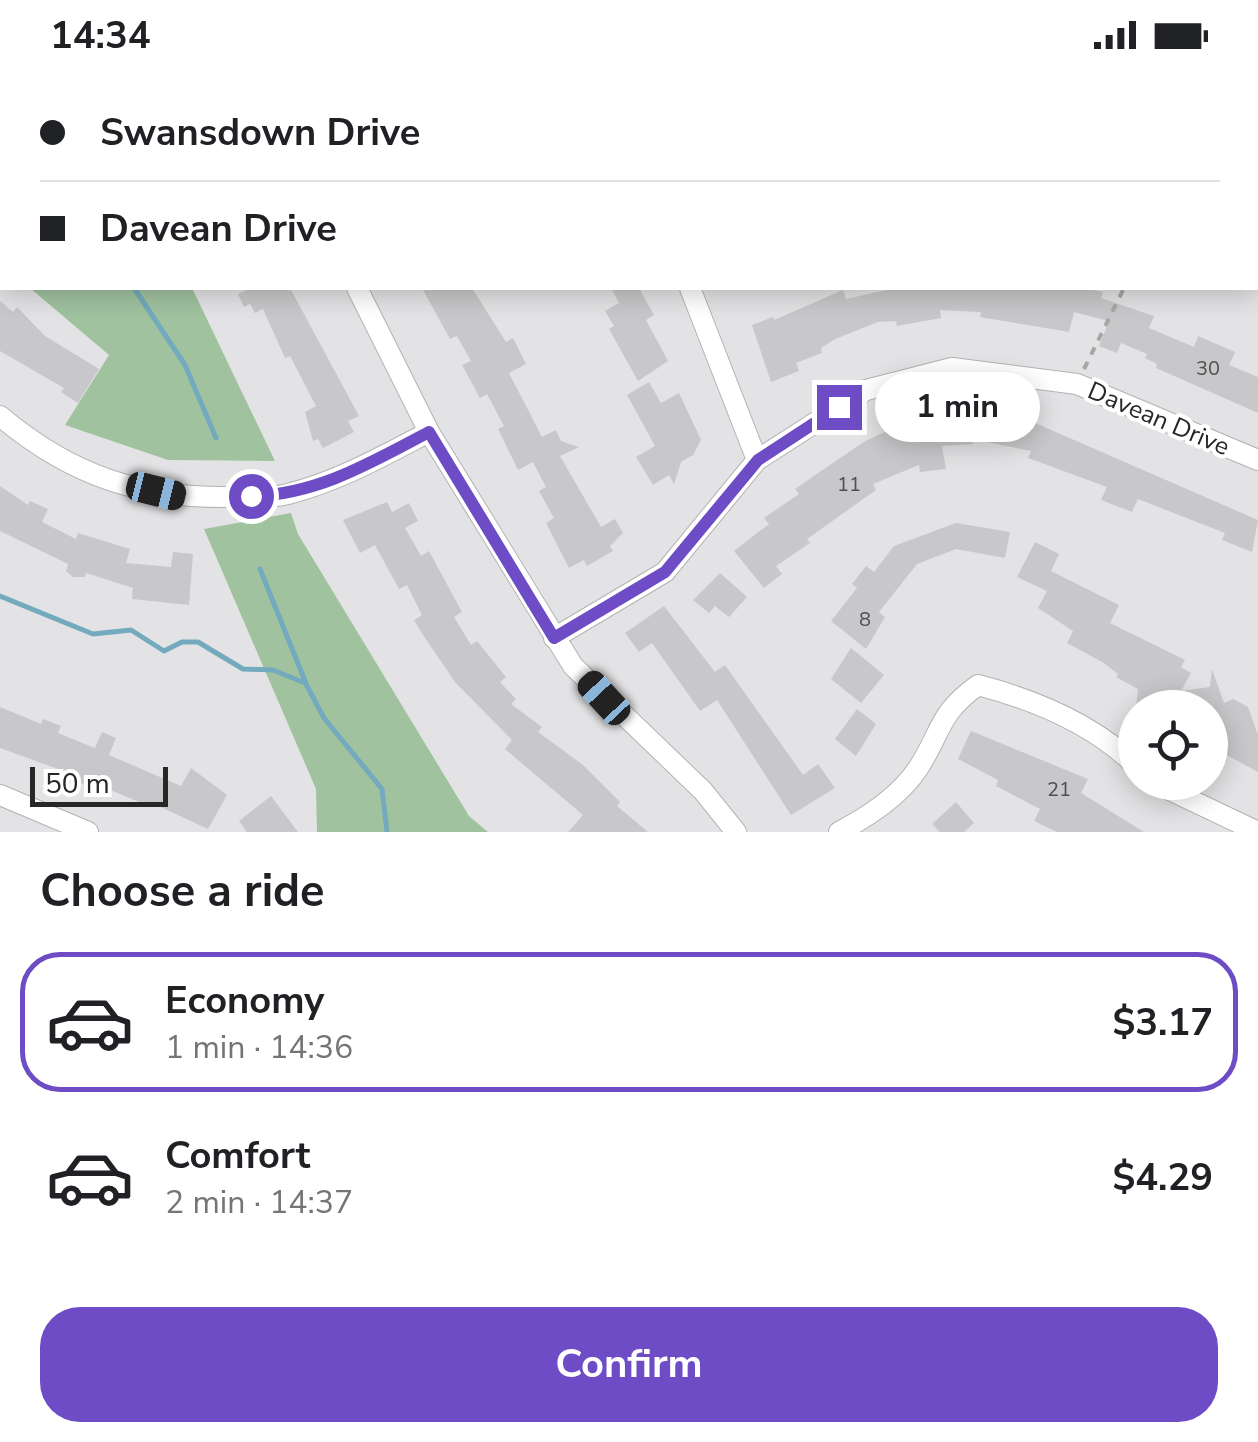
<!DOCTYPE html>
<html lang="en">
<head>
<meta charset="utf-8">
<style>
	:root { --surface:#fff; --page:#f6f6f6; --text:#202124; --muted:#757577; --line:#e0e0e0; --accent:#6d4cc5 }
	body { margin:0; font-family:"Nunito Sans",sans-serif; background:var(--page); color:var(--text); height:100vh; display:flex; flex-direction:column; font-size:38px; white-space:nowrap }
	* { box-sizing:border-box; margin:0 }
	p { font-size:32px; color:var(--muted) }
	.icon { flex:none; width:55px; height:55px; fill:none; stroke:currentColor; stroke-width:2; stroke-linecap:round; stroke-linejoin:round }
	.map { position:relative; height:762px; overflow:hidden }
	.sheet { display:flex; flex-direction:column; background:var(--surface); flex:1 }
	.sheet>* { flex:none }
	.banner { position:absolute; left:0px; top:0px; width:1260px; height:220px; box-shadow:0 5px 25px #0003; display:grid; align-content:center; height:220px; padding:0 40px; background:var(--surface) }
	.controls { position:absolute; left:1118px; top:620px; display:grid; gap:20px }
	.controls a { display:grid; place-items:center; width:110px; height:110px; border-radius:50%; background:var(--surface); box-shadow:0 5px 25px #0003; font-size:50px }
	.scale { position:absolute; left:30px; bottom:25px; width:138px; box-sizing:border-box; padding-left:10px; border:5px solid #272728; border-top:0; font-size:28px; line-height:35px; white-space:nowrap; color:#272728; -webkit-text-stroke:8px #fff; paint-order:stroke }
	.end { position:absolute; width:45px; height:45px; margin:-22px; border:12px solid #6d4cc5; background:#fff; box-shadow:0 0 0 5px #fff }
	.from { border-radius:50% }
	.bubble { position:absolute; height:70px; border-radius:35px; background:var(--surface); box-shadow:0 5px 25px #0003; font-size:32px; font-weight:700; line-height:70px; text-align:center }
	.car { position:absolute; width:30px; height:60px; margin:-30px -15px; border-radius:12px; box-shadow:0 0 8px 2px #0007; background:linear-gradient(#222 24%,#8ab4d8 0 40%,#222 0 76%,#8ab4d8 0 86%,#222 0) }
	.banner b { display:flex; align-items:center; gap:35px; height:95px; font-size:38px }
	.banner b+b { border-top:2px solid var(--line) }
	.banner i { width:25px; height:25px; background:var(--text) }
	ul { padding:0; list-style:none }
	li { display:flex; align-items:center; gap:30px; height:140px; margin:0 20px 15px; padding:0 20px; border:5px solid transparent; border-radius:40px }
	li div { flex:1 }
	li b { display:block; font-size:38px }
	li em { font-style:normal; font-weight:700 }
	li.on { border-color:var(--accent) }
	li>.icon { width:90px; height:90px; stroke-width:1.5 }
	h2 { padding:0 40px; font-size:45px; line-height:120px }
	.cta { display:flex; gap:20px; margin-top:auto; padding:20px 40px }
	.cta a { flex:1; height:115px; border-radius:40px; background:var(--accent); color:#fff; font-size:40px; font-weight:700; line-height:115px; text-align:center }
	.status { display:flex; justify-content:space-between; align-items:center; height:70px; padding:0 50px; background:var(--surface); direction:ltr }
	.status svg { height:28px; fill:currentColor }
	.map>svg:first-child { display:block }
	.green { fill:#a0c29f }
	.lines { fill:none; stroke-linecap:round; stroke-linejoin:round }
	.stream { stroke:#73aabd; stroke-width:5 }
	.building { fill:#c8c8ca }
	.service-casing { stroke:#b3b2b5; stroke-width:12 }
	.minor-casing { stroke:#b3b2b5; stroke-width:22 }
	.path { stroke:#a6a6a7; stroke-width:4; stroke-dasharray:8 8; stroke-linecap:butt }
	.service { stroke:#fff; stroke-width:10 }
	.minor { stroke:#fff; stroke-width:20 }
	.route { stroke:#6d4cc5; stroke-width:12 }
	.labels { text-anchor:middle; stroke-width:8; stroke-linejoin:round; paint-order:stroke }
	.number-label { font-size:20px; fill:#4f4f50 }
	.street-label { font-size:25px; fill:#272728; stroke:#fff }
</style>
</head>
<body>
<div class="status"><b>14:34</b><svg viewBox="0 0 49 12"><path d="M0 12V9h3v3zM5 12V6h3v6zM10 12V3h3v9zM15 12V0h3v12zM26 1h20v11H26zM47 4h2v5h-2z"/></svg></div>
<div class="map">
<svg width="1258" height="762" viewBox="0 0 1258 762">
	<rect width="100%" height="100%" fill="#e3e3e5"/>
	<g class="green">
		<polygon points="722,0 1193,0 716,2"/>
		<polygon points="30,218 192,218 275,391 168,390 65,355 109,285"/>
		<polygon points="291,443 298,464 469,746 488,762 317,762 316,719 204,459"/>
	</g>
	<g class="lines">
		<g class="stream">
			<polyline points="0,51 2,53"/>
			<polyline points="134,218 185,295 216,368"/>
			<polyline points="260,499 307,616 324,648 382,719 387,762"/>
			<polyline points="0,526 93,564 131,560 164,581 182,572 198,572 243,599 273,600 305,613"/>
		</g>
	</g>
	<g class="building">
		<polygon points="251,218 290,218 359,346 348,351 354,362 323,378 318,369 313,371 305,342 316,336 290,286 285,288 263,239 255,243 250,234 244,237 238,224"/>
		<polygon points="422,218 472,218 506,272 513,268 526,294 509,303 542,367 556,360 561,371 579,377 560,386 601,457 615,449 623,463 610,476 613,481 587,496 584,490 569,498 546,453 554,448 539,421 546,417 533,392 518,400 498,359 504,356 487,324 480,328 462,295 471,291 457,266 450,269"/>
		<polygon points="611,218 639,218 654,245 646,250 668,291 638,311 609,259 614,256 605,241 619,233"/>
		<polygon points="895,218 1084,218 1103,222 1101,228 1154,246 1149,258 1194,277 1198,266 1235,282 1229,295 1258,307 1258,343 1156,298 1157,294 1145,288 1147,284 1121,273 1117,283 1099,276 1109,251 1074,242 1069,262 980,247 981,242 940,240 941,248 897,256 896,251 878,252 835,269 821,278 822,283 796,293 799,301 771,312 752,255 773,247 774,250 843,220 846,229"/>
		<polygon points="0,231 13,242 17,237 45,266 99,299 78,333 61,322 64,318 0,281"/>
		<polygon points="649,312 661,333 679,323 701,370 693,385 681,392 674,414 669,405 653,415 636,387 655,376 627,325"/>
		<polygon points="995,344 1035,353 1258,450 1252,482 1222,470 1225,463 1138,429 1132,442 1101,430 1107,417 1028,388 1031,381 972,369 973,374 942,376 946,399 920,402 919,395 873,414 876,420 807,469 810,473 776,496 782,504 764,518 734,481 769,454 764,448 799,424 795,419 865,371 903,354"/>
		<polygon points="0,416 28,435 30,431 48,439 42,452 76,469 78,463 130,479 126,493 171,497 173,482 193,484 189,535 132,529 133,518 86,503 85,507 73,507 66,501 68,494 0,461"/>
		<polygon points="387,432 392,442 409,433 418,451 405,458 421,486 429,481 462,542 454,547 471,575 477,571 506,607 500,612 516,629 511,634 542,657 538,662 583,695 620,732 617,736 648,762 568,762 583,745 505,679 512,670 455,612 421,562 414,550 422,545 407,515 399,519 375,475 360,483 343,450"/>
		<polygon points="956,453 1010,462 1005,488 956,479 917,494 879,542 885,547 866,579 831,551 857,518 852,514 866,496 874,502 894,476"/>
		<polygon points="1035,472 1059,484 1051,501 1119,535 1110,553 1185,590 1181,597 1191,603 1181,621 1210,617 1212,599 1224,633 1233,629 1248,637 1258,665 1258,702 1221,682 1210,703 1210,638 1136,638 1138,619 1116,607 1118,604 1104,593 1067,573 1073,561 1038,538 1047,521 1017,507"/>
		<polygon points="720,503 747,527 729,547 715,536 709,543 693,530"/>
		<polygon points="664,536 715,602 725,595 803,705 818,694 835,718 791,745 717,630 700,641 652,573 639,582 625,563"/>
		<polygon points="851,578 884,605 861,633 831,609"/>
		<polygon points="0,637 41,654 43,649 61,656 58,663 95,678 102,662 116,668 109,685 181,716 191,698 227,725 208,759 152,733 151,737 96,714 94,719 78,712 80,707 0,678"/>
		<polygon points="857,639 876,654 856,686 835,669"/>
		<polygon points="971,661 1088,709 1081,723 1144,762 1057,762 1034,751 1040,739 996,716 998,710 958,689"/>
		<polygon points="271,726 298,762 247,762 239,751"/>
		<polygon points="956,732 974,753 964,762 940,762 932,754"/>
	</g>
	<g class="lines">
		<defs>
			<polyline id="service" points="645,0 646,2"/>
			<g id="minor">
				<polyline points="264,0 265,2"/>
				<polyline points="594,0 595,2"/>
				<polyline points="357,218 429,362 573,596 703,721 736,762"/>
				<polyline points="690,218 757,390"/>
				<path d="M0 346C71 406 141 429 234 427 251 426 271 429 288 424 339 411 383 386 429 362"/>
				<polyline points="554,568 665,502 757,390 866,320 952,298 1077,314 1258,390"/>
				<polyline points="1153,712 1258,762"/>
				<polyline points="0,725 88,762"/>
				<path d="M839 762C869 746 900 726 919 697 943 659 938 644 978 615 1035 630 1092 653 1135 695"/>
			</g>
		</defs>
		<use href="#service" class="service-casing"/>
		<use href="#minor" class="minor-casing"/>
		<g class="path">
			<polyline points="678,0 695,0"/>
			<polyline points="696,0 707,2"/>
			<polyline points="948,0 951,2"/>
			<polyline points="1084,299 1124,218"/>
		</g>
		<use href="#service" class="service"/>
		<use href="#minor" class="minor"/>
	</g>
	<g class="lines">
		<path class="route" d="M251 426C317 425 372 392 429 362L554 568 665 502 758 390 839 337"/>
	</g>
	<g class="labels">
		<g class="number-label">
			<text x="1208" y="305">30</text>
			<text x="849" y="421">11</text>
			<text x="865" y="556">8</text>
			<text x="1059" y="726">21</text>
		</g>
		<g class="street-label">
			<text transform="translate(1159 348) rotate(23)" y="9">Davean Drive</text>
		</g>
	</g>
</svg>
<div class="controls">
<a><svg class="icon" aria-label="locate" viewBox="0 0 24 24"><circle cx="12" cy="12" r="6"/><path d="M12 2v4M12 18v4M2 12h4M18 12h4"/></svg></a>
</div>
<div class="scale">50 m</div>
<i class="end from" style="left:251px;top:426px"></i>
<i class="end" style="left:839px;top:337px"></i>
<div class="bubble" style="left:875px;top:302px;width:165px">1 min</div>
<i class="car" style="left:156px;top:421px;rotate:104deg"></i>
<i class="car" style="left:604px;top:628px;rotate:317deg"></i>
<div class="banner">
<b><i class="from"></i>Swansdown Drive</b>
<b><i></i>Davean Drive</b>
</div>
</div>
<section class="sheet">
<h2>Choose a ride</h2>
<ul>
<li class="on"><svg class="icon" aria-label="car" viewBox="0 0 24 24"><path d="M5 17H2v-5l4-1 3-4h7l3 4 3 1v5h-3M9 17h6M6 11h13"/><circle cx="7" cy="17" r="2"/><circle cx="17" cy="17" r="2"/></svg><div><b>Economy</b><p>1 min · 14:36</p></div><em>$3.17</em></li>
<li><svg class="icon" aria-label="car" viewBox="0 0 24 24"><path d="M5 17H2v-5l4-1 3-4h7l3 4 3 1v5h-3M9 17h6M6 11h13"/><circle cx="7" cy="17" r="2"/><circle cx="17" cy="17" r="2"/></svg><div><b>Comfort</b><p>2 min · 14:37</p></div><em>$4.29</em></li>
</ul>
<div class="cta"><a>Confirm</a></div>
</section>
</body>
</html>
